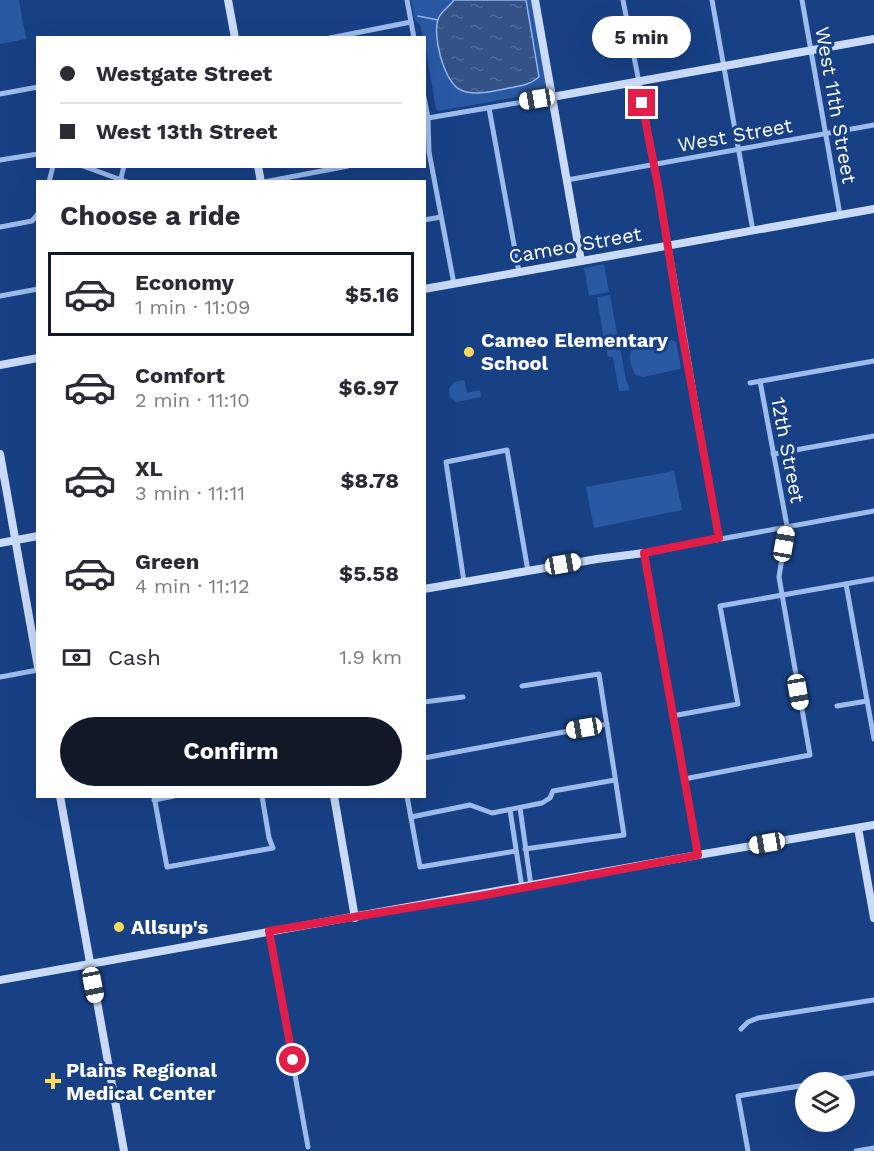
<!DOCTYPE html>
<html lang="en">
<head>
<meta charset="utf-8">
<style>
	:root { --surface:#fff; --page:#f7f7f7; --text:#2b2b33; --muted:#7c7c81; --line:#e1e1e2; --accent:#111827 }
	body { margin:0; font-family:"Work Sans",sans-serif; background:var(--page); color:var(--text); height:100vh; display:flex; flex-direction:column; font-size:22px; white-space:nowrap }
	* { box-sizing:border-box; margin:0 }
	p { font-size:20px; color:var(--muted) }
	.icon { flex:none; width:33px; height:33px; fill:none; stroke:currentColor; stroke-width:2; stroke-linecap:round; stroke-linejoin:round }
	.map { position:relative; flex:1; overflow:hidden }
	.side { position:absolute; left:36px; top:180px; width:390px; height:618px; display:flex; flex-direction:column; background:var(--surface); border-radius:0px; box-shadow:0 6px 24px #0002 }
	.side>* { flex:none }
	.top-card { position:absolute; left:36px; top:36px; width:390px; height:132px; border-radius:0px; box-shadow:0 6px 24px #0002; display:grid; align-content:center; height:132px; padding:0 24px; background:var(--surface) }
	.buttons { position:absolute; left:795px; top:1072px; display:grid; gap:12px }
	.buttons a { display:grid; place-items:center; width:60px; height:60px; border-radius:50%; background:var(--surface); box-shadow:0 6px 24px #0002; font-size:30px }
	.end { position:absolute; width:27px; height:27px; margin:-14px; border:8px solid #e11d48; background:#fff; box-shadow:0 0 0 3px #fff }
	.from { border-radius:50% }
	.bubble { position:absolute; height:42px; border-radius:21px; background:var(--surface); box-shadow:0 6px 24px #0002; font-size:20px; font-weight:700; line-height:42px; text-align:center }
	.car { position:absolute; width:18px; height:36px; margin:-18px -9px; border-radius:8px; box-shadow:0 0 4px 2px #0007; background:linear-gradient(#fff 24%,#345 0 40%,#fff 0 76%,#345 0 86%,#fff 0) }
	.top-card b { display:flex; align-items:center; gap:21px; height:57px; font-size:22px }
	.top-card b+b { border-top:2px solid var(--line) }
	.top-card i { width:15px; height:15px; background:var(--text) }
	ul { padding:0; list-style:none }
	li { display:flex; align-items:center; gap:18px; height:84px; margin:0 12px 9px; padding:0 12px; border:3px solid transparent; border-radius:0px }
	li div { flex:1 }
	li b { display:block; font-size:22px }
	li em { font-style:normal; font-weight:700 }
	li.selected { border-color:var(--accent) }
	li>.icon { width:54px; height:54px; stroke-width:1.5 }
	h2 { padding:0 24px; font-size:27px; line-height:72px }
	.pay { display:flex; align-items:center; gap:15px; height:66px; padding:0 24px; font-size:22px }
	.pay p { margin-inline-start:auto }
	.primary-button { display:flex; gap:12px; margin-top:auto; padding:12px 24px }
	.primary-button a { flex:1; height:69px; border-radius:36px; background:var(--accent); color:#fff; font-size:24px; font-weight:700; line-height:69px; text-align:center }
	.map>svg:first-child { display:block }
	.green { fill:#2a59a4 }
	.water { fill:url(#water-ripples); stroke:#8fb6ef; stroke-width:1.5 }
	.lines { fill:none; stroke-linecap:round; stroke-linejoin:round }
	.stream { stroke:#8fb6ef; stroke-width:1.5 }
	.street { stroke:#9dbced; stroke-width:5 }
	.secondary { stroke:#cadbf9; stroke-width:8 }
	.route { stroke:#e11d48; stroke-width:8 }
	.poi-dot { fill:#ffda59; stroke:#184085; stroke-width:2 }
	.labels { text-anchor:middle; stroke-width:6; stroke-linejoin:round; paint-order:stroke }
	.street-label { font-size:20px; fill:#fff; stroke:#184085 }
	.poi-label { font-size:20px; font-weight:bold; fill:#fff; stroke:#184085; text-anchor:start }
</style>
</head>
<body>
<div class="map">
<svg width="874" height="1151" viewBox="0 0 874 1151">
	<defs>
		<pattern id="water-ripples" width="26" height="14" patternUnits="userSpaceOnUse" patternTransform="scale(1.5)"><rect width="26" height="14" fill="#345286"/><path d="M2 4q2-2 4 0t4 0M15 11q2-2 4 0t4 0" fill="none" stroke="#526c98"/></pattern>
	</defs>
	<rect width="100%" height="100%" fill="#184085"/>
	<g class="green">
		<polygon points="0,0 19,0 26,39 0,44"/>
		<polygon points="411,0 531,0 547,88 545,92 439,111 436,109 424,38 423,37 420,25 415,20"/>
		<polygon points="604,264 609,292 589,296 584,268"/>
		<polygon points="610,295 617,334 604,341 597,297"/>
		<path d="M671 340 676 342 681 367 680 369 643 377 635 375C631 366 627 354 634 347Z"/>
		<polygon points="606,346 620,348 626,380 630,390 619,391 613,357 608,357"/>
		<polygon points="464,380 467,393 480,390 481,397 457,402 450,397 449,389 454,382"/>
		<polygon points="674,471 682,510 594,528 586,487"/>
	</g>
	<path class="water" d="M454 0H526L539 77C530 85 520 86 509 88 495 91 472 97 459 89 444 81 431 33 439 17 442 11 450 6 454 0Z"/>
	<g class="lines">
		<polyline class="stream" points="418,16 438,20"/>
		<g class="street">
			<polyline points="407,0 414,38"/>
			<polyline points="623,0 655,165 719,538"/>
			<polyline points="712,0 753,231"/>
			<polyline points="802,0 840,215"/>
			<polyline points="330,38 411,22"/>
			<polyline points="0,94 38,87"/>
			<polyline points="424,97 428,118 429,152 454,284"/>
			<polyline points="489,108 519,272"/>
			<polyline points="428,118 552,97"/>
			<polyline points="0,160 38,154"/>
			<polyline points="83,166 127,182"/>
			<polyline points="567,180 874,125"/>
			<polyline points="49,182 53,166"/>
			<polyline points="120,182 124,166"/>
			<polyline points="264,182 348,166"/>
			<polyline points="424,220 441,217"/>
			<polyline points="0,227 32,221 38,214"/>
			<polyline points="0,296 38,289"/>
			<polyline points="750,383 874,361"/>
			<polyline points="773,454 874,436"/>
			<polyline points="464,582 446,462 507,450 528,571"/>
			<polyline points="846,584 874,739"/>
			<polyline points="0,677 38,670"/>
			<polyline points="522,686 599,674 624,835 525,849"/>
			<polyline points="424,702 463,697"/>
			<polyline points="837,706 867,701"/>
			<polyline points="672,716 738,704 720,606 874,579"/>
			<polyline points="424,758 607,724"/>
			<polyline points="684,779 810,755 779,577 787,526 760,381"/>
			<polyline points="154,796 167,867 273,848 269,838 262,796"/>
			<polyline points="407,796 420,867 516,851"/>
			<polyline points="154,800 174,796"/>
			<polyline points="520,808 531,886"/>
			<polyline points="510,810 522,888"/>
			<polyline points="411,817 470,805 492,813 542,803 550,798 553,791 615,780"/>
			<polyline points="698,855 644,553 874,511"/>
			<polyline points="269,931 308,1147"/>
			<polyline points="741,1029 748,1022 758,1018 874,1000"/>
			<polyline points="815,1083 874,1073"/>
			<polyline points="748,1151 738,1096 806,1085"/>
			<polyline points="856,1151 874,1148"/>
		</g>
		<g class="secondary">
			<polyline points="228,0 235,38"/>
			<polyline points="535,0 581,261"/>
			<polyline points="552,97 874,39"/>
			<polyline points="258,166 261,182"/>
			<polyline points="424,289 874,209"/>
			<polyline points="0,365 38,358"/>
			<polyline points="0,454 38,667"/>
			<polyline points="0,543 38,536"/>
			<polyline points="424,589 597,559 644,553"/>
			<polyline points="60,796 124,1151"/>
			<polyline points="334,796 355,918"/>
			<polyline points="858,828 874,918"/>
			<polyline points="0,980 698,855 874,825"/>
		</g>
	</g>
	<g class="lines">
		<polyline class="route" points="293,1060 269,931 480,896 698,855 644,553 719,538 682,334 658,186 642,103"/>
	</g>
	<g class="poi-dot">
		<circle cx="469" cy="352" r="6"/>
		<circle cx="119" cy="927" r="6"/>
		<path d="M50 1072h6v6h6v6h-6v6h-6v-6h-6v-6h6z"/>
	</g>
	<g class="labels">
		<g class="street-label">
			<text transform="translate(836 105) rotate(80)" y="7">West 11th Street</text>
			<text transform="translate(735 135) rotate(-10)" y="7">West Street</text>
			<text transform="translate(575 245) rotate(-10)" y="7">Cameo Street</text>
			<text transform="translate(788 450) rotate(79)" y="7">12th Street</text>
		</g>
		<g class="poi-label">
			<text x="481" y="347">Cameo Elementary<tspan x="481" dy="23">School</tspan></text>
			<text x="131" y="934">Allsup's</text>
			<text x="66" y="1077">Plains Regional<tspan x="66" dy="23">Medical Center</tspan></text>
		</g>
	</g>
</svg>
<div class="buttons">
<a><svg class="icon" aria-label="layers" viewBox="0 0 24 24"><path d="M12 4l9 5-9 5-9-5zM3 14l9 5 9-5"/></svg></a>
</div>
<i class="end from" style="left:293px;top:1060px"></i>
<i class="end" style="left:642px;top:103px"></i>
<div class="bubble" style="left:592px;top:16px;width:99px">5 min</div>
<i class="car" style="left:537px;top:99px;rotate:261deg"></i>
<i class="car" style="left:784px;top:544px;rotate:10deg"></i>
<i class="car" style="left:563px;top:564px;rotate:80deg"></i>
<i class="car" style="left:798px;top:692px;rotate:170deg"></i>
<i class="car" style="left:584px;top:728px;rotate:260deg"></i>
<i class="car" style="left:767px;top:843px;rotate:260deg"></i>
<i class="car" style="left:93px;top:985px;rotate:169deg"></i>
<div class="top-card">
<b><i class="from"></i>Westgate Street</b>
<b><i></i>West 13th Street</b>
</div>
<section class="side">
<h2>Choose a ride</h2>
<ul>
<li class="selected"><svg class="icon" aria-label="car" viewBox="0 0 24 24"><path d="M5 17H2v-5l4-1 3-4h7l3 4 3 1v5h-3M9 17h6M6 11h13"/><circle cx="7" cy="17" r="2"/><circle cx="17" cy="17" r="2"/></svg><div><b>Economy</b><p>1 min · 11:09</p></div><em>$5.16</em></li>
<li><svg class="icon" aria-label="car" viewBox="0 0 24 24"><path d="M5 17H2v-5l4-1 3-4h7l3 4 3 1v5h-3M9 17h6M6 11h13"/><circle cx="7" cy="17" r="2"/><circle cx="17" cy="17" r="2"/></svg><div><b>Comfort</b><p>2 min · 11:10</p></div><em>$6.97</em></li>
<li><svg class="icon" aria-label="car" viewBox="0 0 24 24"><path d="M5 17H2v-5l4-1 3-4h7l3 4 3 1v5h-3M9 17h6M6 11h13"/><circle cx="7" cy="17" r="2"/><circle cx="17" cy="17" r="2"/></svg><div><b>XL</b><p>3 min · 11:11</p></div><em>$8.78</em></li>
<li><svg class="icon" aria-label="car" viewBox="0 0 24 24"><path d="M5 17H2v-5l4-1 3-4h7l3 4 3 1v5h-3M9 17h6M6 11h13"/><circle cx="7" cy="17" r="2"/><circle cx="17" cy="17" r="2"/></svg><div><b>Green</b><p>4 min · 11:12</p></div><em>$5.58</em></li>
</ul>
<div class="pay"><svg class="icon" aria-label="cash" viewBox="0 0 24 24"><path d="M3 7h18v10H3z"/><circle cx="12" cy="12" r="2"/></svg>Cash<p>1.9 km</p></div>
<div class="primary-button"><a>Confirm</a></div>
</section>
</div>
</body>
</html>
